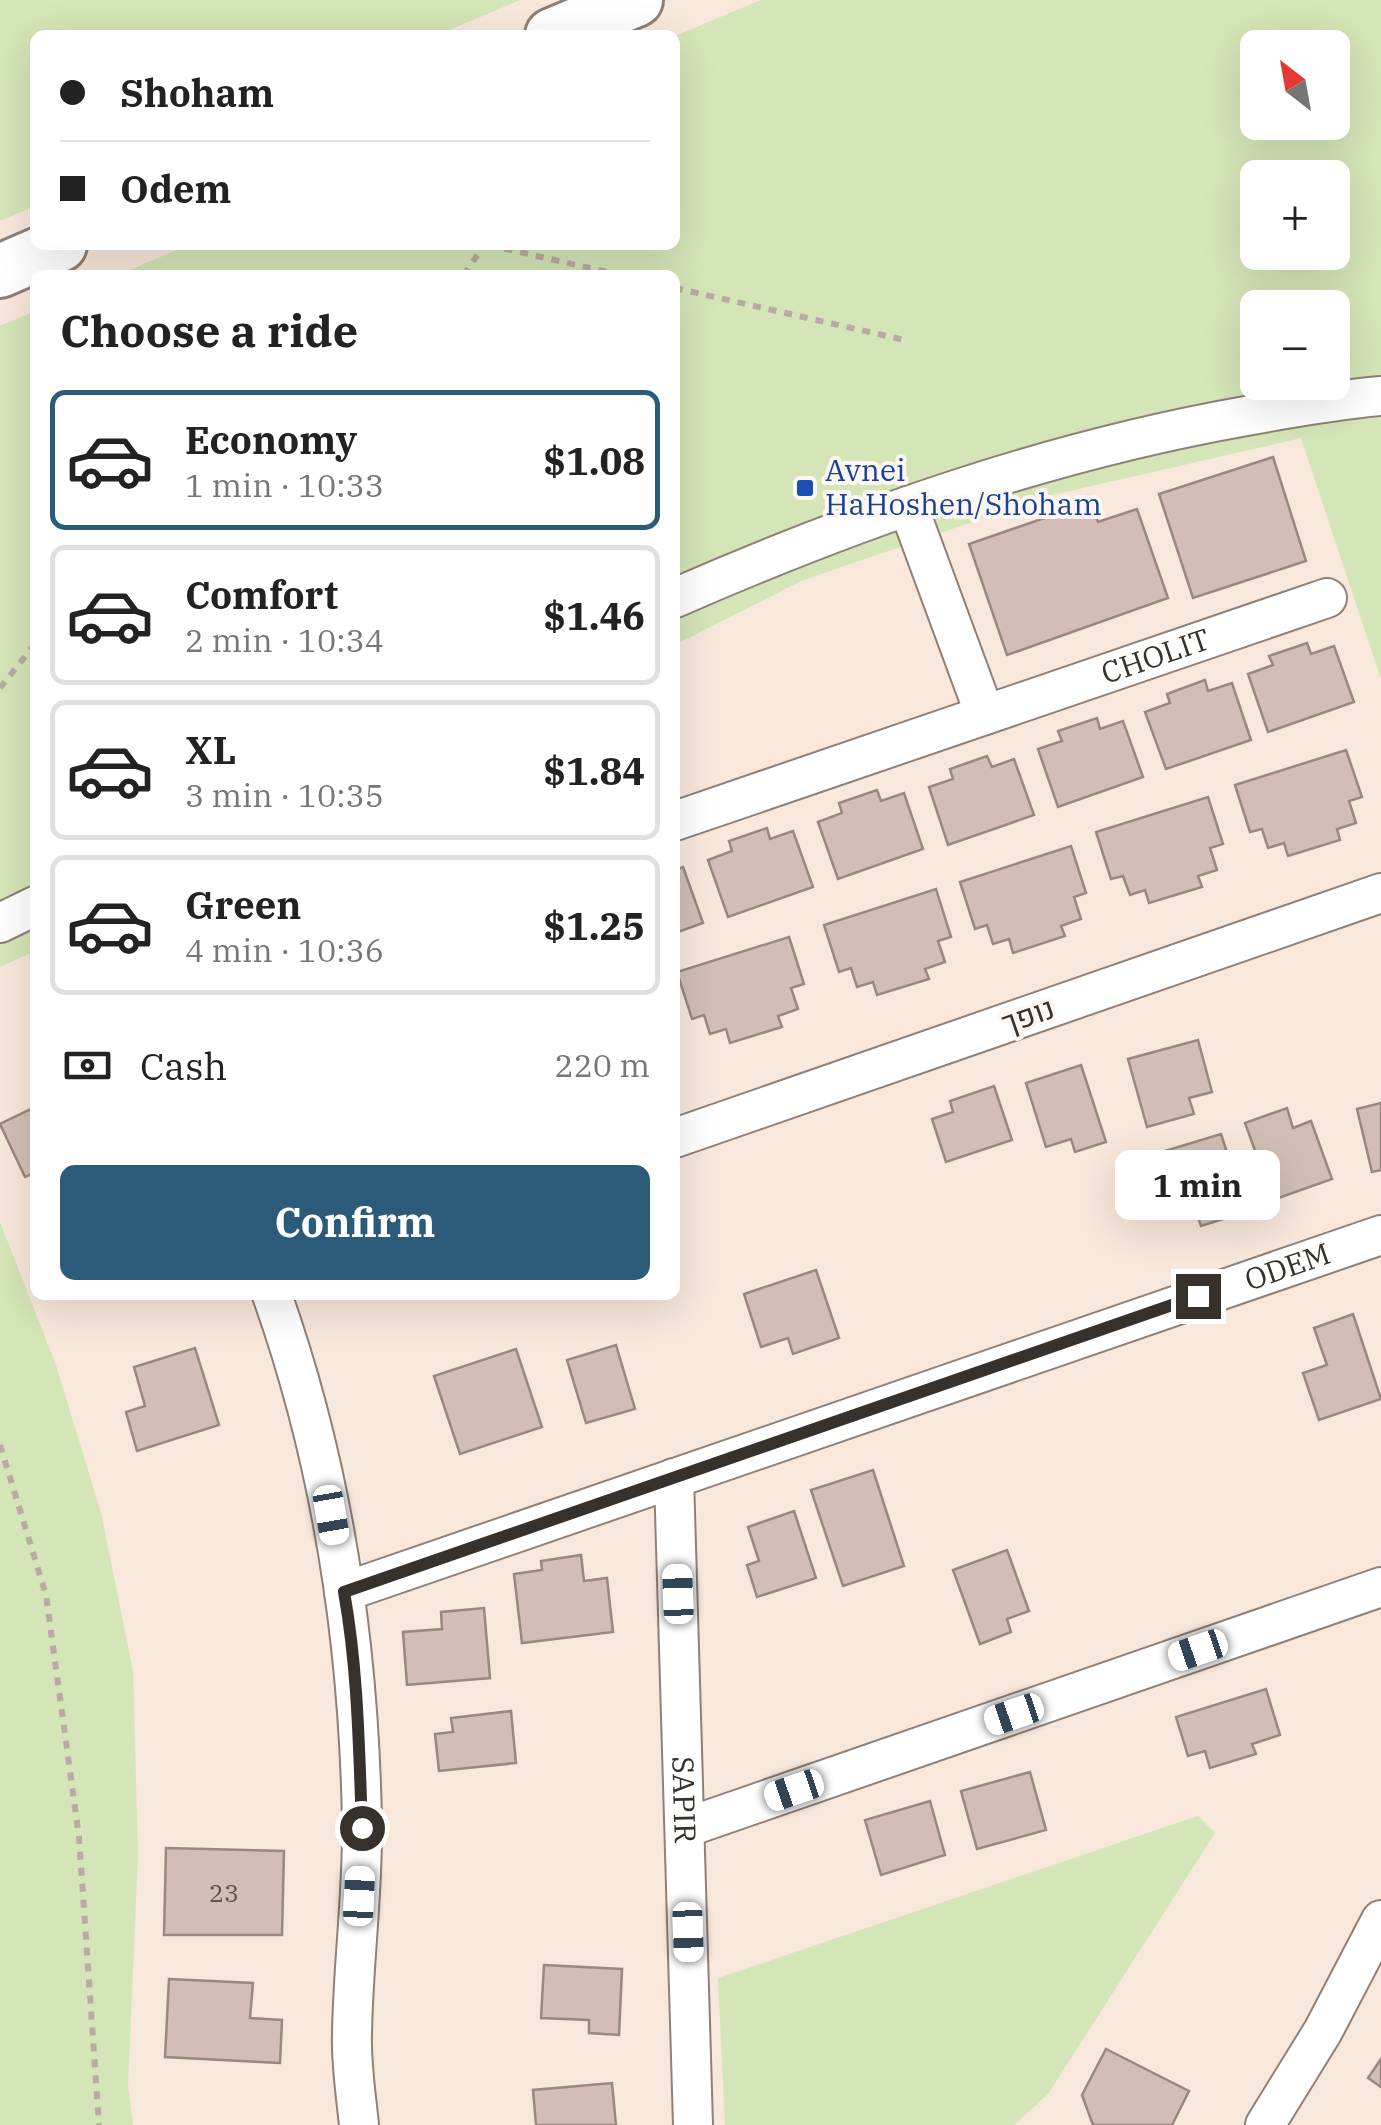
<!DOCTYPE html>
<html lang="en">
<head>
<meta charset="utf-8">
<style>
	:root { --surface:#fff; --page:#f2f2f2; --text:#222; --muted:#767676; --line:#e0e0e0; --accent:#2b5b79 }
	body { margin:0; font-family:"IBM Plex Serif",Heebo,serif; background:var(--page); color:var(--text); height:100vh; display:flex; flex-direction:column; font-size:38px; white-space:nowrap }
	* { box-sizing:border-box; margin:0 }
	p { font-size:32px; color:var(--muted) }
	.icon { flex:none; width:55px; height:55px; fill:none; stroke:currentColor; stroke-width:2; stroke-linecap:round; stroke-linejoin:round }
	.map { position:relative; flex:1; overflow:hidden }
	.side { position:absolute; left:30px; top:270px; width:650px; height:1030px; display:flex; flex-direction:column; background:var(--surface); border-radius:15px; box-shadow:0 10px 40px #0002 }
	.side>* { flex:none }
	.top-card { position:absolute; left:30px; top:30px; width:650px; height:220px; border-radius:15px; box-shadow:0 10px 40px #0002; display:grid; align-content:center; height:220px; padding:0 30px; background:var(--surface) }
	.needle { width:65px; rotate:329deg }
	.controls { position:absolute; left:1240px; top:30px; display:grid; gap:20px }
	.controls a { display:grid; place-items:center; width:110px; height:110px; border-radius:15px; background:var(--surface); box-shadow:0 10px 40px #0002; font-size:50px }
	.end { position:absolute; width:45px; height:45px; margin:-22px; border:12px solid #37312c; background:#fff; box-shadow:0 0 0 5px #fff }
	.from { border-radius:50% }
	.bubble { position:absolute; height:70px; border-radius:15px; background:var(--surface); box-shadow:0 10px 40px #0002; font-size:32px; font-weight:800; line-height:70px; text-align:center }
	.car { position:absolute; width:30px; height:60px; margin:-30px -15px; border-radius:12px; box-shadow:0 0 8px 2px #0007; background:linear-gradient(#fff 24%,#345 0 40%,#fff 0 76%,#345 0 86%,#fff 0) }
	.top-card b { display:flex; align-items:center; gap:35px; height:95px; font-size:38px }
	.top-card b+b { border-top:2px solid var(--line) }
	.top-card i { width:25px; height:25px; background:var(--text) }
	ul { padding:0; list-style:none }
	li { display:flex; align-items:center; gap:30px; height:140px; margin:0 20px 15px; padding:0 10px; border:5px solid var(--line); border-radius:15px }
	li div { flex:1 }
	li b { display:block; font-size:38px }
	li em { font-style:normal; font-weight:800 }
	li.selected { border-color:var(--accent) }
	li>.icon { width:90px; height:90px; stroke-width:1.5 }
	h2 { padding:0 30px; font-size:45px; line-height:120px }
	.pay { display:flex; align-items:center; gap:25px; height:110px; padding:0 30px; font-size:38px }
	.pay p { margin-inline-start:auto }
	.cta { display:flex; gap:20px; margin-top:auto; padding:20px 30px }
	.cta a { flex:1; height:115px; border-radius:15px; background:var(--accent); color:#fff; font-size:40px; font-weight:800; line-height:115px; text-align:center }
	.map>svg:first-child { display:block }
	.green { fill:#d4e5b7; fill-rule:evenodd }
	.building { fill:#d2beb7; stroke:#9a8780; stroke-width:2.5 }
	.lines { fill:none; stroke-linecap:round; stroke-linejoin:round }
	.minor-casing { stroke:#908075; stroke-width:42 }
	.secondary-casing { stroke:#908075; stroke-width:58 }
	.path { stroke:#b8aba1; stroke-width:6; stroke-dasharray:8 8; stroke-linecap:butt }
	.minor { stroke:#fff; stroke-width:38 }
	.secondary { stroke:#fff; stroke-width:52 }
	.route { stroke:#37312c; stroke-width:12 }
	.transit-dot { fill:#1a4fb4; stroke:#fef6f2; stroke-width:4 }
	.labels { text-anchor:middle; stroke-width:8; stroke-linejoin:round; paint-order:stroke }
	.number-label { font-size:25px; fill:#5e544f }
	.transit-label { font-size:30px; fill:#164399; stroke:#fef6f2; text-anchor:start }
	.street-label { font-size:30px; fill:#37312c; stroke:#fef6f2 }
</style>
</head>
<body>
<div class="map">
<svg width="1381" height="2125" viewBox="0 0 1381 2125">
	<rect width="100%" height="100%" fill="#f8e7db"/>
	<g class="green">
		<polygon points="0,0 520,0 438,35 35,35 35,206 0,221"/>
		<path d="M761 0H1381V679L1301 438 1048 496 801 581 675 645V275H118L188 245H675V36ZM1258 48H1332V122H1258ZM1258 178H1332V252H1258ZM1258 308H1332V382H1258Z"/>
		<polygon points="35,311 35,951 0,967 0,326"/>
		<polygon points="0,1222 56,1365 101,1513 133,1671 138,1854 128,2085 133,2125 0,2125"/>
		<polygon points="1198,1816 1215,1833 1048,2094 1014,2125 725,2125 718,1978"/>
	</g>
	<g class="building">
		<polygon points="1273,457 1306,561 1193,598 1159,494"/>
		<polygon points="1091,502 1098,522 1137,509 1168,598 1007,655 969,544"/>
		<polygon points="1307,643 1311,654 1334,646 1354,702 1268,732 1248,674 1273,665 1269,656"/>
		<polygon points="1205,680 1208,691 1232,683 1251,740 1166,769 1145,712 1170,703 1167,694"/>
		<polygon points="1097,718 1100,729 1123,721 1143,777 1058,807 1038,749 1062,741 1058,731"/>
		<polygon points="1346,750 1362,797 1349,801 1356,823 1337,829 1340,840 1288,856 1284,843 1268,848 1262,829 1250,832 1235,785"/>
		<polygon points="987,756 992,767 1014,759 1034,815 948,845 929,787 953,779 950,769"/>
		<polygon points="877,790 881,801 904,793 923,849 838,879 818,822 842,813 839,803"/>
		<polygon points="1208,797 1223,844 1210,848 1217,870 1198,876 1202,887 1149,903 1145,890 1130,895 1123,876 1111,879 1096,832"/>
		<polygon points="767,828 770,839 793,831 813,887 728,917 708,860 732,851 729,841"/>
		<polygon points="1071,846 1086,893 1074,897 1081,919 1061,926 1065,936 1013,953 1009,939 993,944 987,925 975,929 960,882"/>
		<polygon points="683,867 703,923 675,933 675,870"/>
		<polygon points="936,889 951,937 938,941 945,962 925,969 929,979 877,995 873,982 857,987 851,968 839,972 824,925"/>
		<polygon points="789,937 804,984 791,988 798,1009 778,1016 782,1027 730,1043 726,1029 710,1034 704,1015 692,1019 677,972"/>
		<polygon points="1198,1040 1212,1092 1189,1098 1194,1114 1147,1127 1128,1059"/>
		<polygon points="1081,1065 1106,1142 1075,1152 1071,1139 1046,1147 1026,1083"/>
		<polygon points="994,1086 1012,1140 946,1162 932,1119 953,1112 950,1101"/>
		<polygon points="1381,1103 1381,1170 1372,1172 1357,1109"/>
		<polygon points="35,1107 35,1173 25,1177 0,1124"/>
		<polygon points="1287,1108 1293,1128 1311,1121 1332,1179 1273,1200 1245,1123"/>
		<polygon points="1221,1134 1246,1212 1201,1226 1193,1202 1165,1210 1148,1156"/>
		<polygon points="816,1270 839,1338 793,1354 788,1338 761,1347 744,1294"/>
		<polygon points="1353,1314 1381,1399 1319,1420 1303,1373 1327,1365 1314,1328"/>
		<polygon points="616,1345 635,1409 586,1423 567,1360"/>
		<polygon points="195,1348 219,1425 137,1451 126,1412 145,1406 134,1367"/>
		<polygon points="516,1349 542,1427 460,1454 434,1376"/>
		<polygon points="873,1470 904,1566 843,1586 811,1490"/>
		<polygon points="794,1511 816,1578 757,1597 747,1565 759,1561 748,1527"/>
		<polygon points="1007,1550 1029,1611 1007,1619 1011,1632 980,1644 953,1570"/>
		<polygon points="581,1555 584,1581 607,1578 613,1632 522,1643 514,1574 542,1570 541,1561"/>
		<polygon points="484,1608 490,1678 407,1685 403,1632 442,1629 441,1612"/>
		<polygon points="1266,1689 1280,1735 1252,1744 1256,1754 1210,1768 1205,1751 1188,1756 1176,1717"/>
		<polygon points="511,1711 516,1763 439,1771 435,1734 453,1732 451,1718"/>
		<polygon points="1030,1772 1046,1830 977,1849 961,1791"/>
		<polygon points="930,1801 945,1855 881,1875 865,1820"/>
		<polygon points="166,1848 284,1851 282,1935 164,1935"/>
		<polygon points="544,1965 622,1969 619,2035 589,2033 589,2020 541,2018"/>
		<polygon points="169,1979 253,1983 250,2018 282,2020 280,2063 165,2057"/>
		<polygon points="1106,2049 1189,2091 1172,2125 1093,2125 1082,2095"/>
		<polygon points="1381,2059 1381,2087 1368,2078"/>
		<polygon points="612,2083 616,2125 536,2125 533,2090"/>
	</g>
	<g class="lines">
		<defs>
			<g id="minor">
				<polyline points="908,506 985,715"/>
				<path d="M675 598C858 518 1048 451 1246 416 1290 408 1336 400 1381 396"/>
				<path id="s1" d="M675 821 1327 598"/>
				<polyline points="0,923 35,906"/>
				<polyline points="675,1138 1381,893"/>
				<path d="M272 1295C332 1464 359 1644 362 1823 363 1893 353 1964 352 2034 351 2064 356 2095 359 2125"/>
				<path id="s2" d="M674 1478 693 2125"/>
				<path id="s3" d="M344 1592 1381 1235"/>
				<polyline points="685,1828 1381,1587"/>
				<polyline points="1265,2125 1323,2031 1381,1920"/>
			</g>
			<g id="secondary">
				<polyline points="552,35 636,0"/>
				<polyline points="0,271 60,245"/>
			</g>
		</defs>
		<use href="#minor" class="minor-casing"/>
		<use href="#secondary" class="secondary-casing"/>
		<g class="path">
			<polyline points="489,245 620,275"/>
			<polyline points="464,275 484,245"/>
			<polyline points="675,288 909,341"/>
			<polyline points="0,688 35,644"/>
			<polyline points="0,1445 46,1595 79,1837 99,2125"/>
		</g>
		<use href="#minor" class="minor"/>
		<use href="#secondary" class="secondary"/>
	</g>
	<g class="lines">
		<path class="route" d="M362 1828C359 1749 358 1669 344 1592L1198 1296"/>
	</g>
	<rect class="transit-dot" x="795" y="478" width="20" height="20" rx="5"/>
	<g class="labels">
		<g class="number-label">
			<text x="224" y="1902">23</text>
		</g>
		<g class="transit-label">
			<text x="825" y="481">Avnei<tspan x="825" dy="34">HaHoshen/Shoham</tspan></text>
		</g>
		<g class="street-label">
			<text dy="10" stroke="none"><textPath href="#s1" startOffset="508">CHOLIT</textPath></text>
			<text transform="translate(1028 1016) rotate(-19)" y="10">נופך</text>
			<text dy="10" stroke="none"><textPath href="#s3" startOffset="998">ODEM</textPath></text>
			<text dy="10" stroke="none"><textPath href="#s2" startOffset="322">SAPIR</textPath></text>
		</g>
	</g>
</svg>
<div class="controls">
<a><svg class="needle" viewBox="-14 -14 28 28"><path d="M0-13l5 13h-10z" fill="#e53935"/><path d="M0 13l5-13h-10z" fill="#767676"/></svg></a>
<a>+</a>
<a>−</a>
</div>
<i class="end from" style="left:362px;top:1828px"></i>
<i class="end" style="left:1198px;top:1296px"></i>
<div class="bubble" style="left:1115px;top:1150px;width:165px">1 min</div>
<i class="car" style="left:331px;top:1515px;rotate:170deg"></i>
<i class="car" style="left:678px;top:1594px;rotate:358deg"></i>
<i class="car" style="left:1198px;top:1650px;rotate:251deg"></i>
<i class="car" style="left:1014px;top:1714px;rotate:251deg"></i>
<i class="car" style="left:794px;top:1790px;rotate:251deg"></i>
<i class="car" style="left:359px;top:1896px;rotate:3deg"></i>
<i class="car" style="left:688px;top:1932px;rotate:178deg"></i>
<div class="top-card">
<b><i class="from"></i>Shoham</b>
<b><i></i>Odem</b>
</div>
<section class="side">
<h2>Choose a ride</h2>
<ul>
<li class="selected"><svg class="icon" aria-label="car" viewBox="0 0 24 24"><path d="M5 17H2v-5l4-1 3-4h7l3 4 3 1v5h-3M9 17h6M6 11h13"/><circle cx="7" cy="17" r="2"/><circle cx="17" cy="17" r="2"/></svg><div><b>Economy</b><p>1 min · 10:33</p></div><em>$1.08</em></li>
<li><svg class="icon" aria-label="car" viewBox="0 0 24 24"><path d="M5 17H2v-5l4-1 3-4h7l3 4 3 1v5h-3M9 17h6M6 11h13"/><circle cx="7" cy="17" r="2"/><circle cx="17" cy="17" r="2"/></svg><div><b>Comfort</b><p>2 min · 10:34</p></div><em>$1.46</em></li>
<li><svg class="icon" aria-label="car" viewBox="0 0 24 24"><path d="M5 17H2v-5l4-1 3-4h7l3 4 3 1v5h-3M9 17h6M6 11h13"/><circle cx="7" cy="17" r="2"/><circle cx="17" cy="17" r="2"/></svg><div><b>XL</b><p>3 min · 10:35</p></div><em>$1.84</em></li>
<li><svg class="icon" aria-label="car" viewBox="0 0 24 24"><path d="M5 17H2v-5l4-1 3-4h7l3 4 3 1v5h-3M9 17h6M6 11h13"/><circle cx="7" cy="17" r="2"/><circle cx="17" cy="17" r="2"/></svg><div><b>Green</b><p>4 min · 10:36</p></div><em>$1.25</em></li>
</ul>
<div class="pay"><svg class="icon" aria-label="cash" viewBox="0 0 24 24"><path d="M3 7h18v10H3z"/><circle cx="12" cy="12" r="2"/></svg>Cash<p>220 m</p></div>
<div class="cta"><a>Confirm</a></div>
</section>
</div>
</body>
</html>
